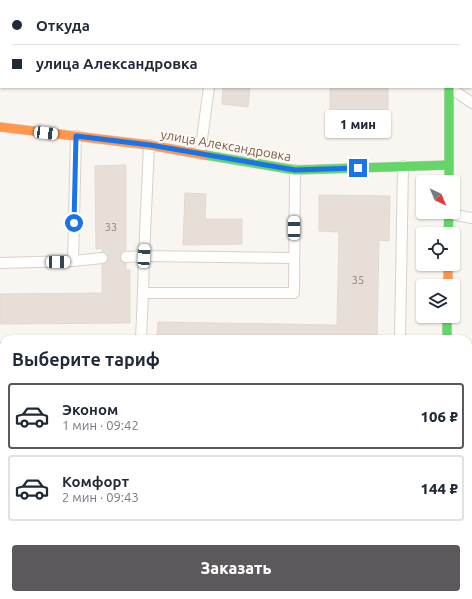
<!DOCTYPE html>
<html lang="ru">
<head>
<meta charset="utf-8">
<style>
	:root { --surface:#fff; --page:#f2f2f3; --text:#1f2937; --muted:#747a83; --line:#e0e1e3; --accent:#5c585b }
	body { margin:0; font-family:Ubuntu,sans-serif; background:var(--page); color:var(--text); height:100vh; display:flex; flex-direction:column; font-size:15px; white-space:nowrap }
	* { box-sizing:border-box; margin:0 }
	p { font-size:13px; color:var(--muted) }
	.icon { flex:none; width:22px; height:22px; fill:none; stroke:currentColor; stroke-width:2; stroke-linecap:round; stroke-linejoin:round }
	.map { position:relative; flex:1; overflow:hidden }
	.drawer { position:absolute; left:0px; top:335px; width:472px; height:264px; display:flex; flex-direction:column; background:var(--surface); border-radius:12px 12px 0 0; box-shadow:0 1px 3px #0004 }
	.drawer>* { flex:none }
	.top-card { position:absolute; left:0px; top:0px; width:472px; height:88px; box-shadow:0 1px 3px #0004; display:grid; align-content:center; height:88px; padding:0 12px; background:var(--surface) }
	.needle { width:26px; rotate:136deg }
	.fabs { position:absolute; left:416px; top:175px; display:grid; gap:8px }
	.fabs a { display:grid; place-items:center; width:44px; height:44px; border-radius:4px; background:var(--surface); box-shadow:0 1px 3px #0004; font-size:20px }
	.end { position:absolute; width:18px; height:18px; margin:-9px; border:5px solid #1a73e8; background:#fff; box-shadow:0 0 0 2px #fff }
	.from { border-radius:50% }
	.bubble { position:absolute; height:28px; border-radius:4px; background:var(--surface); box-shadow:0 1px 3px #0004; font-size:13px; font-weight:800; line-height:28px; text-align:center }
	.car { position:absolute; width:12px; height:24px; margin:-12px -6px; border-radius:5px; box-shadow:0 0 3px 1px #0007; background:linear-gradient(#fff 24%,#345 0 40%,#fff 0 76%,#345 0 86%,#fff 0) }
	.top-card b { display:flex; align-items:center; gap:14px; height:38px; font-size:15px }
	.top-card b+b { border-top:1px solid var(--line) }
	.top-card i { width:10px; height:10px; background:var(--text) }
	ul { padding:0; list-style:none }
	li { display:flex; align-items:center; gap:12px; height:66px; margin:0 8px 6px; padding:0 4px; border:2px solid var(--line); border-radius:4px }
	li div { flex:1 }
	li b { display:block; font-size:15px }
	li em { font-style:normal; font-weight:800 }
	li.on { border-color:var(--accent) }
	li>.icon { width:36px; height:36px; stroke-width:1.5 }
	h2 { padding:0 12px; font-size:18px; line-height:48px }
	.cta { display:flex; gap:8px; margin-top:auto; padding:8px 12px }
	.cta a { flex:1; height:46px; border-radius:4px; background:var(--accent); color:#fff; font-size:16px; font-weight:800; line-height:46px; text-align:center }
	.map>svg:first-child { display:block }
	.building { fill:#e6ded7; stroke:#e2d8d2 }
	.lines { fill:none; stroke-linecap:round; stroke-linejoin:round }
	.lane-casing { stroke:#d7d1cb; stroke-width:12 }
	.street-casing { stroke:#d7d1cb; stroke-width:22 }
	.fast-casing { stroke:#d9d2cb; stroke-width:10 }
	.slow-casing { stroke:#d9d2cb; stroke-width:10 }
	.lane { stroke:#fefefd; stroke-width:10 }
	.street { stroke:#fefefd; stroke-width:21 }
	.fast { stroke:#63d668; stroke-width:9 }
	.slow { stroke:#ff974d; stroke-width:9 }
	.route { stroke:#1a73e8; stroke-width:5 }
	.labels { text-anchor:middle; stroke-width:4; stroke-linejoin:round; paint-order:stroke }
	.number-label { font-size:11px; fill:#977e72 }
	.street-label { font-size:13px; fill:#7a5c4d; stroke:#fffaf3 }
</style>
</head>
<body>
<div class="map">
<svg width="472" height="599" viewBox="0 0 472 599">
	<rect width="100%" height="100%" fill="#f9f5f0"/>
	<g class="building">
		<polygon points="223,87 250,87 248,107 222,104"/>
		<polygon points="330,87 388,87 388,119 330,120"/>
		<polygon points="126,165 126,250 122,252 120,257 121,261 126,263 126,270 130,270 130,323 0,324 0,294 102,293 102,265 106,263 108,258 107,254 102,252 102,248 96,249 95,166"/>
		<polygon points="185,193 206,194 205,219 242,219 242,244 183,245"/>
		<polygon points="319,195 390,196 389,241 379,240 377,339 157,339 158,322 337,325 339,232 319,231"/>
	</g>
	<g class="lines">
		<defs>
			<g id="lane">
				<polyline points="219,1 220,0"/>
				<polyline points="449,87 472,103"/>
				<polyline points="149,145 144,256 294,258"/>
				<polyline points="200,154 209,87"/>
				<polyline points="449,214 472,218"/>
				<polyline points="126,257 144,256 143,293"/>
				<polyline points="73,261 102,258"/>
				<polyline points="0,263 73,261 76,136"/>
				<polyline points="141,339 143,293 294,293 295,170"/>
				<polyline points="400,339 403,166"/>
				<polyline points="0,348 4,348"/>
				<polyline points="0,447 4,447"/>
				<polyline points="468,515 472,515"/>
				<polyline points="0,538 4,538"/>
				<polyline points="290,595 290,599"/>
			</g>
			<polyline id="street" points="0,388 4,388"/>
			<g id="fast">
				<polyline points="448,0 448,1"/>
				<polyline points="449,87 449,182"/>
				<polyline points="205,155 295,170 449,165"/>
				<polyline points="448,234 449,212"/>
				<polyline points="447,316 447,339"/>
				<polyline points="449,595 449,599"/>
			</g>
			<g id="slow">
				<polyline points="0,127 149,145 205,155"/>
				<polyline points="448,264 448,286"/>
			</g>
		</defs>
		<use href="#lane" class="lane-casing"/>
		<use href="#street" class="street-casing"/>
		<use href="#fast" class="fast-casing"/>
		<use href="#slow" class="slow-casing"/>
		<use href="#lane" class="lane"/>
		<use href="#street" class="street"/>
		<use href="#fast" class="fast"/>
		<use href="#slow" class="slow"/>
	</g>
	<g class="lines">
		<polyline class="route" points="74,223 76,136 150,145 295,170 358,168"/>
	</g>
	<g class="labels">
		<g class="number-label">
			<text x="111" y="231">33</text>
			<text x="358" y="284">35</text>
		</g>
		<g class="street-label">
			<text transform="translate(226 145) rotate(10)" y="5">улица Александровка</text>
		</g>
	</g>
</svg>
<div class="fabs">
<a><svg class="needle" viewBox="-14 -14 28 28"><path d="M0-13l5 13h-10z" fill="#e53935"/><path d="M0 13l5-13h-10z" fill="#747a83"/></svg></a>
<a><svg class="icon" aria-label="locate" viewBox="0 0 24 24"><circle cx="12" cy="12" r="6"/><path d="M12 2v4M12 18v4M2 12h4M18 12h4"/></svg></a>
<a><svg class="icon" aria-label="layers" viewBox="0 0 24 24"><path d="M12 4l9 5-9 5-9-5zM3 14l9 5 9-5"/></svg></a>
</div>
<i class="end from" style="left:74px;top:223px"></i>
<i class="end" style="left:358px;top:168px"></i>
<div class="bubble" style="left:325px;top:110px;width:66px">1 мин</div>
<i class="car" style="left:46px;top:133px;rotate:97deg"></i>
<i class="car" style="left:294px;top:228px;rotate:0deg"></i>
<i class="car" style="left:144px;top:256px;rotate:3deg"></i>
<i class="car" style="left:58px;top:262px;rotate:89deg"></i>
<div class="top-card">
<b><i class="from"></i>Откуда</b>
<b><i></i>улица Александровка</b>
</div>
<section class="drawer">
<h2>Выберите тариф</h2>
<ul>
<li class="on"><svg class="icon" aria-label="car" viewBox="0 0 24 24"><path d="M5 17H2v-5l4-1 3-4h7l3 4 3 1v5h-3M9 17h6M6 11h13"/><circle cx="7" cy="17" r="2"/><circle cx="17" cy="17" r="2"/></svg><div><b>Эконом</b><p>1 мин · 09:42</p></div><em>106 ₽</em></li>
<li><svg class="icon" aria-label="car" viewBox="0 0 24 24"><path d="M5 17H2v-5l4-1 3-4h7l3 4 3 1v5h-3M9 17h6M6 11h13"/><circle cx="7" cy="17" r="2"/><circle cx="17" cy="17" r="2"/></svg><div><b>Комфорт</b><p>2 мин · 09:43</p></div><em>144 ₽</em></li>
</ul>
<div class="cta"><a>Заказать</a></div>
</section>
</div>
</body>
</html>
